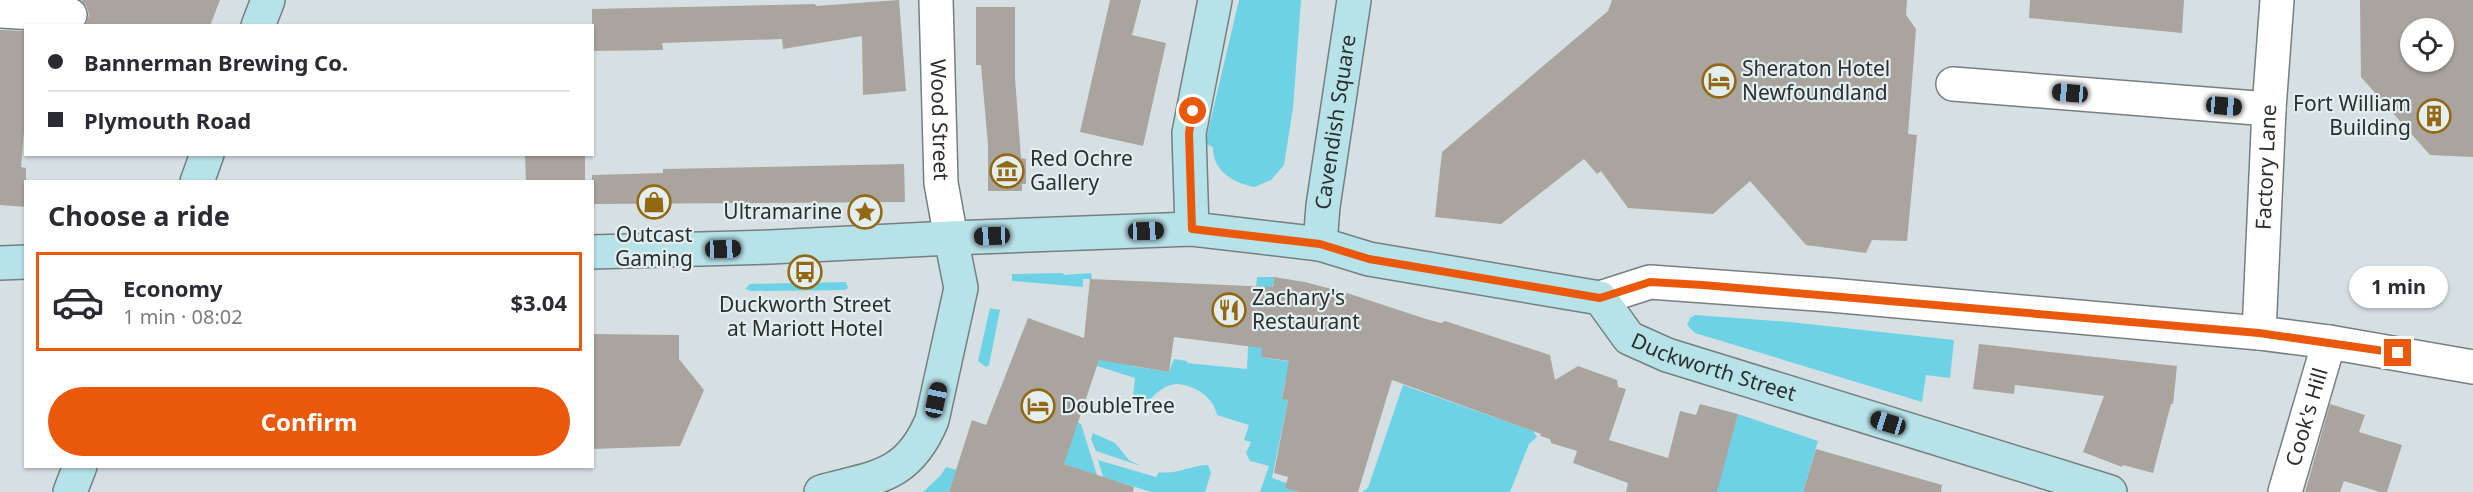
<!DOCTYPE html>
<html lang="en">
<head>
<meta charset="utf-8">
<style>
	:root { --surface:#fff; --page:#f2f2f3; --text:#2b2b33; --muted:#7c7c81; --line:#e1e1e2; --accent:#ea580c }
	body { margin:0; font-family:"Noto Sans",sans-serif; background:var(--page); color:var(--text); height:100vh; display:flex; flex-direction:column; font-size:22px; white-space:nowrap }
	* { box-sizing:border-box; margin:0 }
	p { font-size:20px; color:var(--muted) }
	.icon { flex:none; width:33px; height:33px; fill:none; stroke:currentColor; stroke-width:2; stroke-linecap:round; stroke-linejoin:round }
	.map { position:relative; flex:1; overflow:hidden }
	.details { position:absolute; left:24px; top:180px; width:570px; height:288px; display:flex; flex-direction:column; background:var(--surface); border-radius:0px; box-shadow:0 2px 4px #0004 }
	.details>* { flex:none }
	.hud { position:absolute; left:24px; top:24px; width:570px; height:132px; border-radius:0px; box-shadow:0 2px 4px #0004; display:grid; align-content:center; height:132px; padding:0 24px; background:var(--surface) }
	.tools { position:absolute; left:2400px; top:18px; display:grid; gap:12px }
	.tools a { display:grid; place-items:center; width:54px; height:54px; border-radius:50%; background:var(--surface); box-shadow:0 2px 4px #0004; font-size:30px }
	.end { position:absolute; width:27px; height:27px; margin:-14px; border:8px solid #ea580c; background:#fff; box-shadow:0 0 0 3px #fff }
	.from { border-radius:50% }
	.bubble { position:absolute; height:42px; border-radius:21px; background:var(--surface); box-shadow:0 2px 4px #0004; font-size:20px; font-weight:700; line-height:42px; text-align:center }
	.car { position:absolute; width:18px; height:36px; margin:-18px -9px; border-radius:8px; box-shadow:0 0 4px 2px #0007; background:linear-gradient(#222 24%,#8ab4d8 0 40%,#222 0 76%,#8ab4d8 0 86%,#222 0) }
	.hud b { display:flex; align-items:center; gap:21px; height:57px; font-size:22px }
	.hud b+b { border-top:2px solid var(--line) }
	.hud i { width:15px; height:15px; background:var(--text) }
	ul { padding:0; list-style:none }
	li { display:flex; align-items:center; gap:18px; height:99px; margin:0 12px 9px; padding:0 12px; border:3px solid transparent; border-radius:0px }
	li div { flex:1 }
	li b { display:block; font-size:22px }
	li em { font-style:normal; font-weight:700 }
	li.active { border-color:var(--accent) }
	li>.icon { width:54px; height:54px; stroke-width:1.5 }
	h2 { padding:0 24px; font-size:27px; line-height:72px }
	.primary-button { display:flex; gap:12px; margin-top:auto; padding:12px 24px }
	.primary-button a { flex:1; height:69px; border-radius:36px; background:var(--accent); color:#fff; font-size:24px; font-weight:700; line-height:69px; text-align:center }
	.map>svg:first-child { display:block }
	.green { fill:#6dd2e5 }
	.building { fill:#a9a49d; fill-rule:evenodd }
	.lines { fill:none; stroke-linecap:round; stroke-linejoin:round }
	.street-casing { stroke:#757f80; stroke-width:36 }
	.secondary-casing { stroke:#757f80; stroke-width:36 }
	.street { stroke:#fff; stroke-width:33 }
	.secondary { stroke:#b7e2e8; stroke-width:33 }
	.route { stroke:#ea580c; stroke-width:8 }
	.labels { text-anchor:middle; stroke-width:4.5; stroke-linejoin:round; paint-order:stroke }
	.poi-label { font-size:21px; fill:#2b2f30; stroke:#e3eef0; text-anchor:start }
	.street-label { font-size:21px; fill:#2b2f30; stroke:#e3eef0 }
</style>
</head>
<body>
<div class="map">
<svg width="2473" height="492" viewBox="0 0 2473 492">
	<rect width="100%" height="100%" fill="#d6e0e3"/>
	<g class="green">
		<path d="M1239 0H1301L1293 108 1284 165 1271 180 1254 187C1234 183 1212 171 1213 147L1205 144Z"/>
		<polygon points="1063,273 1064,275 1091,273 1092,279 1083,279 1083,287 1012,281 1012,274"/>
		<path d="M1257 277H1274L1261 357 1292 362 1285 381 1282 398 1288 400 1272 478 1287 483 1286 488 1299 492H1260L1269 466 1250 461 1246 453 1251 442 1244 440 1249 425 1217 415C1214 397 1194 385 1177 384 1165 384 1155 394 1148 402L1133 397 1135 378 1097 366 1104 345 1132 366 1169 372 1174 359 1187 361V363L1247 369 1248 347 1259 286H1256Z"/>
		<polygon points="846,282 848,288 845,290 751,291 745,289 750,284"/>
		<polygon points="990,308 1000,310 989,365 986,367 978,361"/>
		<polygon points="1695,315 1790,322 1954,340 1950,378 1926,375 1922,402 1695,333 1687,325 1690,318"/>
		<polygon points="1403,385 1533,431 1537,437 1529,444 1510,492 1362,492 1368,488"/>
		<polygon points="1738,414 1818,441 1803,492 1716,492"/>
		<polygon points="1077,422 1081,424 1097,475 1064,464"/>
		<polygon points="1093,433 1115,443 1129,460 1141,466 1096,451 1091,439"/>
		<path d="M1098 460 1156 477 1159 472C1176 475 1191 465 1208 465L1211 473 1205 492H1151L1103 477Z"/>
		<polygon points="946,467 956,470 949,492 923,492 941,475"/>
	</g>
	<g class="building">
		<polygon points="81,0 220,0 210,26 85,26 89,15 87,7"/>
		<polygon points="899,0 906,91 863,95 862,36 783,49 782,39 662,43 663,50 592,51 592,9 815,4 816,6"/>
		<polygon points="1110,0 1141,0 1132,35 1166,43 1143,146 1080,132"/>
		<polygon points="1612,0 1907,0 1906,15 1916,29 1908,134 1917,135 1907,241 1872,240 1866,253 1806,245 1750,181 1713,214 1628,208 1601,171 1597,174 1584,159 1501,224 1435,217 1442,152 1608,11"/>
		<polygon points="2030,0 2184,0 2182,33 2029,18"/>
		<path d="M2360 0H2473V157L2430 155 2361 77ZM2410 28H2444V62H2410Z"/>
		<polygon points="976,7 1015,7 1015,78 1021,158 1026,159 1026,184 1022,184 1022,191 988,191 988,145 981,65 976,65"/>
		<polygon points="0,30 26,31 26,107 21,167 26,168 26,207 0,205"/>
		<polygon points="525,154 585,154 585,182 526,182"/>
		<polygon points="904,164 905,202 592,204 592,175 663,173 663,169"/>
		<polygon points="1274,277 1305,282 1350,294 1426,319 1441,323 1445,321 1550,355 1555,380 1578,366 1617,380 1618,387 1626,389 1609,440 1668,458 1680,411 1696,415 1700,404 1738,414 1717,492 1626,492 1628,483 1573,463 1577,451 1551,443 1550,439 1540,436 1541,434 1392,380 1358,492 1299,492 1285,488 1288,477 1274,473 1288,400 1282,399 1289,361 1261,357 1262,348 1174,337 1169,372 1099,360 1064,464 1134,487 1133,492 949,492 972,420 986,425 1028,318 1084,338 1090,279 1273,287"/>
		<polygon points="592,334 679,335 679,359 704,390 680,446 592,449"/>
		<polygon points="1979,344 2177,366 2173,404 2171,404 2153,473 2123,465 2122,467 2083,452 2104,396 2015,385 2014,394 1973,389"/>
		<polygon points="2330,404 2365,415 2359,432 2402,445 2387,492 2380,492 2344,481 2340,492 2305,492"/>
		<polygon points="1816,449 1942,485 1941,492 1803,492"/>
	</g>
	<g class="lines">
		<defs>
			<g id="street">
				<path id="s1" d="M936 0 941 183 951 238"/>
				<polyline points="0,11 70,15"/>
				<polyline points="1953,84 2269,109"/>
				<polyline points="1600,298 1650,282 1830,295 2259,333 2329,342 2473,367"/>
				<path id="s2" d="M2259 333 2269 109 2277 0"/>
				<path id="s3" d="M2285 492 2329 342"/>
			</g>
			<g id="secondary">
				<polyline points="258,26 268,0"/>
				<polyline points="197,182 207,154"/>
				<polyline points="1192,229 1189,133 1215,0"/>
				<path id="s4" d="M1320 244 1323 206 1354 0"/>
				<path id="s5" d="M592 252 770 247 951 238 1192 229 1320 244 1369 259 1600 298 1629 338 1667 355 2110 492"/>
				<polyline points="0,263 26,262"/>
				<polyline points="70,492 80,466"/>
				<path d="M821 492C875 477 908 478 932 420L961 288 951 238"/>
			</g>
		</defs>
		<use href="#street" class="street-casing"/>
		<use href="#secondary" class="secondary-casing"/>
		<use href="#street" class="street"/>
		<use href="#secondary" class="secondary"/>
	</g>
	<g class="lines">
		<polyline class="route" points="1193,111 1189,133 1192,229 1320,244 1369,259 1600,298 1650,282 1703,285 2259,333 2398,353"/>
	</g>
	<defs>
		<symbol id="hotel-ring" viewBox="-11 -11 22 22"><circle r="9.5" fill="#e3eef0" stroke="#936813" stroke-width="1.5"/><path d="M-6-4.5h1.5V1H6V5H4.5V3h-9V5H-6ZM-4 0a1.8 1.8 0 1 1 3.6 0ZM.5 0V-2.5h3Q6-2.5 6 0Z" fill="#936813"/></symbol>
		<symbol id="building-ring" viewBox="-11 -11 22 22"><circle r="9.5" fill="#e3eef0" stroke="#936813" stroke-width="1.5"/><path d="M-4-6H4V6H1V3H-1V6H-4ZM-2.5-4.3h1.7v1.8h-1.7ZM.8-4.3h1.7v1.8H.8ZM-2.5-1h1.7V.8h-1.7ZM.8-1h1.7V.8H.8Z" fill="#936813"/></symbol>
		<symbol id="museum-ring" viewBox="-11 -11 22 22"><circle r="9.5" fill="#e3eef0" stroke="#936813" stroke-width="1.5"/><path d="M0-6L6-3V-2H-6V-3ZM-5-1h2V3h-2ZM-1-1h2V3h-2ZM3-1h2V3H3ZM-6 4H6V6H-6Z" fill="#936813"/></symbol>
		<symbol id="shop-ring" viewBox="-11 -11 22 22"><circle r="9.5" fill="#e3eef0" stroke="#936813" stroke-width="1.5"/><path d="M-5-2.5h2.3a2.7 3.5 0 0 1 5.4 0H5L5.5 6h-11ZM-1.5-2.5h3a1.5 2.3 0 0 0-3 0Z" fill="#936813"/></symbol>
		<symbol id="sight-ring" viewBox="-11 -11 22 22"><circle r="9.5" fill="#e3eef0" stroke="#936813" stroke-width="1.5"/><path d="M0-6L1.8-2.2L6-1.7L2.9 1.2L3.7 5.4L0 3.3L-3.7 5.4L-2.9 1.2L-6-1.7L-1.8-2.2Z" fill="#936813"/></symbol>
		<symbol id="bus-ring" viewBox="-11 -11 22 22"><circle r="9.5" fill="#e3eef0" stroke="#936813" stroke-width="1.5"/><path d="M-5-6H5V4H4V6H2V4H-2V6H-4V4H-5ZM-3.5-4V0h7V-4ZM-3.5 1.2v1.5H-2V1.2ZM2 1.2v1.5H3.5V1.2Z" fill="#936813"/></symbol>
		<symbol id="restaurant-ring" viewBox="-11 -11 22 22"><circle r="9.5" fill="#e3eef0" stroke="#936813" stroke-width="1.5"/><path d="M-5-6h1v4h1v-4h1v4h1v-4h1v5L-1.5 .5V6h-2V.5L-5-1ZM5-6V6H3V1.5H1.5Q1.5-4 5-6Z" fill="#936813"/></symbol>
	</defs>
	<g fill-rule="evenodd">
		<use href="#hotel-ring" x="1700" y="62" width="38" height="38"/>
		<use href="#building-ring" x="2415" y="97" width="38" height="38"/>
		<use href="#museum-ring" x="988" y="152" width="38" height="38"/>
		<use href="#shop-ring" x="635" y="183" width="38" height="38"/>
		<use href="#sight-ring" x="846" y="193" width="38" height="38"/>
		<use href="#bus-ring" x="786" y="253" width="38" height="38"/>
		<use href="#restaurant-ring" x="1210" y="291" width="38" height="38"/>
		<use href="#hotel-ring" x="1019" y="387" width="38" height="38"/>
	</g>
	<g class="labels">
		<g class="poi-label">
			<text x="1742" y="76">Sheraton Hotel<tspan x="1742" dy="24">Newfoundland</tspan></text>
			<text x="2411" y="111" text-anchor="end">Fort William<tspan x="2411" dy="24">Building</tspan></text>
			<text x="1030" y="166">Red Ochre<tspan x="1030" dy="24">Gallery</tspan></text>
			<text x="842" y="219" text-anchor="end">Ultramarine</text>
			<text x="654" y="242" text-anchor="middle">Outcast<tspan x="654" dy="24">Gaming</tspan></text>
			<text x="1252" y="305">Zachary's<tspan x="1252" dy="24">Restaurant</tspan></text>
			<text x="805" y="312" text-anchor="middle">Duckworth Street<tspan x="805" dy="24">at Mariott Hotel</tspan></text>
			<text x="1061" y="413">DoubleTree</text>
		</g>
		<g class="street-label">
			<text dy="7" stroke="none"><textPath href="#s1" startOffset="120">Wood Street</textPath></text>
			<text dy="7" stroke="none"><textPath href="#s4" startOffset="123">Cavendish Square</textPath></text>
			<text dy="7" stroke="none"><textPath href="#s2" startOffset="166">Factory Lane</textPath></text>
			<text dy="7" stroke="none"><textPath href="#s5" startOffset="1154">Duckworth Street</textPath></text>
			<text dy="7" stroke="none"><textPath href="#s3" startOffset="78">Cook's Hill</textPath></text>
		</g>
	</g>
</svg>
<div class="tools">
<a><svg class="icon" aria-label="locate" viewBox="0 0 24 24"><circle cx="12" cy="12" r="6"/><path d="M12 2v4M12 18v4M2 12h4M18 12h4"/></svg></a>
</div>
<i class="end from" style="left:1193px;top:111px"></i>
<i class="end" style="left:2398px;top:353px"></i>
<div class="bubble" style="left:2349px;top:266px;width:99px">1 min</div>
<i class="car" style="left:2070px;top:93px;rotate:275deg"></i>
<i class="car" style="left:2224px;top:106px;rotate:95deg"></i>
<i class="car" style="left:1146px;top:231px;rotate:88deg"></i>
<i class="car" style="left:992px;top:236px;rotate:268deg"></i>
<i class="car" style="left:723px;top:249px;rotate:88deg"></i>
<i class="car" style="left:936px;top:400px;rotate:12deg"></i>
<i class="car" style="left:1888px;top:423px;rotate:287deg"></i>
<div class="hud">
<b><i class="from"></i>Bannerman Brewing Co.</b>
<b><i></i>Plymouth Road</b>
</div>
<section class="details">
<h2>Choose a ride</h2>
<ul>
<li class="active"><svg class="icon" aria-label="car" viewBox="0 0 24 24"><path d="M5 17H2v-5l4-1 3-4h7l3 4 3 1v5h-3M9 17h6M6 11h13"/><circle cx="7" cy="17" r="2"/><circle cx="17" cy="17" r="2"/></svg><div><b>Economy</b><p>1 min · 08:02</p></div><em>$3.04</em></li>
</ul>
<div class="primary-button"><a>Confirm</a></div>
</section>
</div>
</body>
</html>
